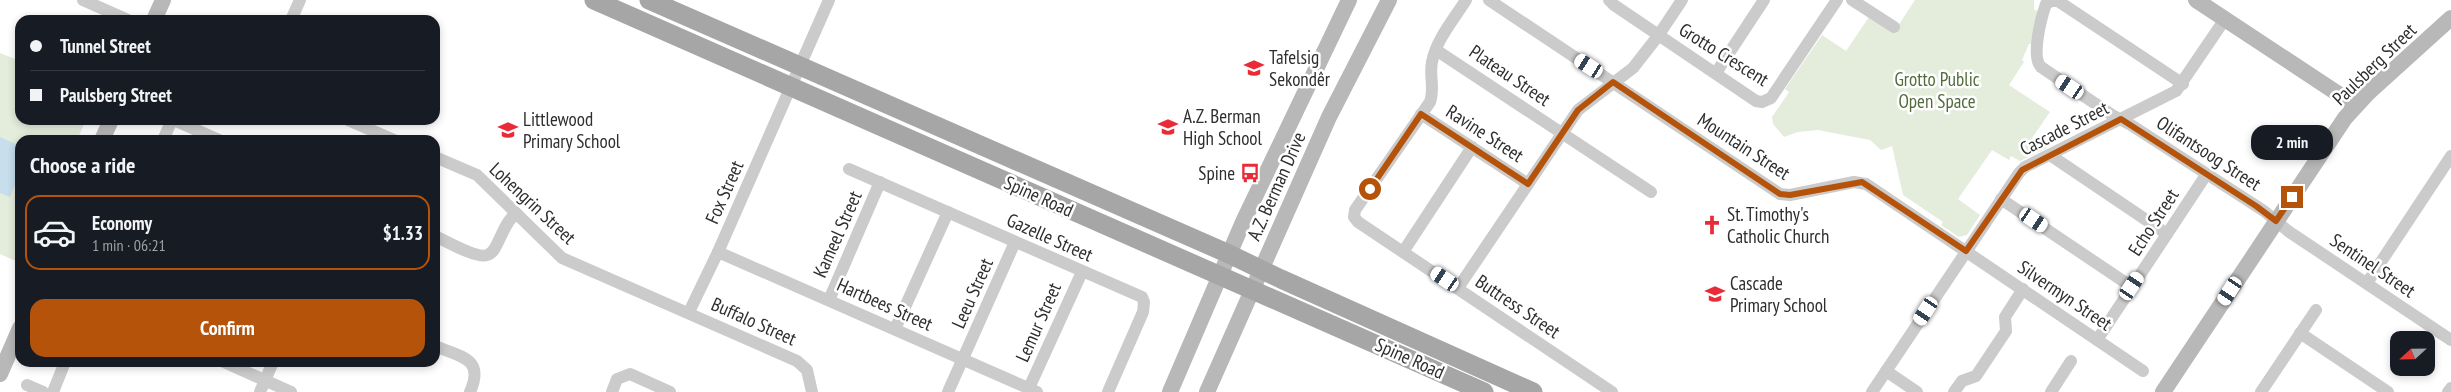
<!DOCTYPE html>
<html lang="en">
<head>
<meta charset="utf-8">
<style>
	:root { --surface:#171b24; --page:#20242c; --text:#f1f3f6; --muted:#9ea1a6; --line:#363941; --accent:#b45309 }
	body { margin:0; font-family:"PT Sans Narrow",sans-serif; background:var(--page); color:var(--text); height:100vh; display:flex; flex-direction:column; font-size:19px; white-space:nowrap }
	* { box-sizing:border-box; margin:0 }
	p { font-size:16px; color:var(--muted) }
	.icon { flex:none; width:28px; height:28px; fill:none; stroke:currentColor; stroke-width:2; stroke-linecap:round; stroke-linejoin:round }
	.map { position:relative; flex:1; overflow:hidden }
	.drawer { position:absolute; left:15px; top:135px; width:425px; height:232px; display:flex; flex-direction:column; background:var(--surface); border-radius:15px; box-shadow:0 2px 8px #0003 }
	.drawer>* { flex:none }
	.guide { position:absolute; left:15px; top:15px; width:425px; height:110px; border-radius:15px; box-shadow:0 2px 8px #0003; display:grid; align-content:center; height:110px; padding:0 15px; background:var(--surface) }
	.needle { width:32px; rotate:248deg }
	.controls { position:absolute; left:2390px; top:331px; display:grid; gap:10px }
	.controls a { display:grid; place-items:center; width:45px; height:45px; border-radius:10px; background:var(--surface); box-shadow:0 2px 8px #0003; font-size:25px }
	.end { position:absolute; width:22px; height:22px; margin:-11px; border:6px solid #b45309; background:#fff; box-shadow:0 0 0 2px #fff }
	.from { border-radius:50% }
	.bubble { position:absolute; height:35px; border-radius:15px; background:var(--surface); box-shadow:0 2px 8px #0003; font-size:16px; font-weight:600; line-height:35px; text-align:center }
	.car { position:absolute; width:15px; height:30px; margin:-15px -8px; border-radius:6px; box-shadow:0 0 4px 1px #0007; background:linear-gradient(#fff 24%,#345 0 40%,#fff 0 76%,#345 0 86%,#fff 0) }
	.guide b { display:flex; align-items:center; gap:18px; height:48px; font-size:19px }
	.guide b+b { border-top:1px solid var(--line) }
	.guide i { width:12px; height:12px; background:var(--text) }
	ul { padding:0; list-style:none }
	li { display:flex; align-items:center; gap:15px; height:75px; margin:0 10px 8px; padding:0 5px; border:2px solid var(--line); border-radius:15px }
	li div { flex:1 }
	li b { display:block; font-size:19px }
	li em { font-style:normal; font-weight:600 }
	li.selected { border-color:var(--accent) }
	li>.icon { width:45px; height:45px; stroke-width:1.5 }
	h2 { padding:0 15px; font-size:22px; line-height:60px }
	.primary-button { display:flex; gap:10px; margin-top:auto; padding:10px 15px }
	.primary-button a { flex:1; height:58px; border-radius:15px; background:var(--accent); color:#fff; font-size:20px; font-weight:600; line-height:58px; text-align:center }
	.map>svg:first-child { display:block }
	.green { fill:#e4ecdc }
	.water { fill:#c7deed }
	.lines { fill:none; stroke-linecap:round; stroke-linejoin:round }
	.street { stroke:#cbcbcb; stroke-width:12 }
	.secondary { stroke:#b8b8b8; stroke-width:16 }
	.primary { stroke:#a6a6a6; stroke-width:19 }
	.route { stroke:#b45309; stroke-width:6 }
	.labels { text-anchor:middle; stroke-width:5; stroke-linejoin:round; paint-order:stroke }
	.street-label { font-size:19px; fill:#2e2e2e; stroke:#fff }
	.poi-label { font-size:19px; fill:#2e2e2e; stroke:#fff; text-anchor:start }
	.park-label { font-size:19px; fill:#516b3a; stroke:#fff }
</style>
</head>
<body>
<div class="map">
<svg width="2451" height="392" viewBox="0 0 2451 392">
	<rect width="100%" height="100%" fill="#fff"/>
	<g class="green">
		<polygon points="1915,0 2034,0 2034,10 2038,11 2032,44 2029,44 2022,60 2024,62 2009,85 2050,112 2032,138 2047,148 2020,161 2011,156 2009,160 1992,150 1958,199 1980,215 1967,235 1959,237 1941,225 1943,222 1903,195 1892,146 1881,150 1870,140 1818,130 1798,132 1784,137 1773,124 1772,117 1789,92 1785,89 1822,35 1846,51 1869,17 1894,32"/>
		<polygon points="0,53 20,61 20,120 86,120 77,140 20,140 20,263 0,254"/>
	</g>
	<polygon class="water" points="0,137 20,146 20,173 10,197 0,193"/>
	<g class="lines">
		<g class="street">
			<polyline points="83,0 128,20"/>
			<path d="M1466 0C1454 19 1436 40 1432 62 1429 76 1435 88 1430 102L1355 210 1354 217 1358 222 1612 392"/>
			<polyline points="1489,0 1780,194 1790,195 1854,182 1866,184 2143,371"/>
			<polyline points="1609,0 1614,5 1756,101 1762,102 1771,98 1837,0"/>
			<polyline points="1852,0 1894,27"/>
			<polyline points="291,20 300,0"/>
			<polyline points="1436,50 1651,192"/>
			<polyline points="1716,73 1764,0"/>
			<path d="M2183 84 2058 1H2051L2046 4C2041 18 2031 57 2041 67L2112 115 2131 125 2264 211 2288 231 2451 340"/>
			<polyline points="1421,114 1528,184"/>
			<polyline points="174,120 219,140"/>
			<polyline points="348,120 394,140"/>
			<polyline points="163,140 172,120"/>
			<polyline points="2050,155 2167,234"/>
			<polyline points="435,157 477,175 562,258 797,361 807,370 812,392"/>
			<polyline points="849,169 1142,297 1144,302 1143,312 1108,392"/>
			<polyline points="2001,199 2132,287"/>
			<path d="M435 236C446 241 477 259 487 255 494 253 496 246 499 240 504 230 507 221 516 213"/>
			<polyline points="718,252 1037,392"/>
			<polyline points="1403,252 1472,147"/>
			<polyline points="2367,283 2451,156"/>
			<polyline points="1458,288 1578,110 1633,68 1658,36 1682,0"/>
			<polyline points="829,300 880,182"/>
			<polyline points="689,312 718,252 829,0"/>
			<polyline points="895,329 948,212"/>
			<polyline points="2300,333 2388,392"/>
			<polyline points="2097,340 2206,175"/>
			<path d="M435 346C461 357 485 358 470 392"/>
			<polyline points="224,362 291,392"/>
			<polyline points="1886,371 1917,392"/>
			<polyline points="27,385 43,392"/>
			<polyline points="1029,388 1082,272"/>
			<polyline points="53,392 65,362"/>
			<polyline points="260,392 273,362"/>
			<polyline points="612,392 617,379 630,374 670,392"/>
			<polyline points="948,392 1015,242"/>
			<polyline points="1872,392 2019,173 2025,167 2176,91 2225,19"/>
			<polyline points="1954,392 1962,381 1976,376 2006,331 2005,317 2023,289"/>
			<polyline points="2051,392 2071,361"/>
			<polyline points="2261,392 2316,310"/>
			<polyline points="2448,392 2451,388"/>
		</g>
		<g class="secondary">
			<polyline points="2196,0 2355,105"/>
			<polyline points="154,20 163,0"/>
			<polyline points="102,140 111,120"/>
			<polyline points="0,374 20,328"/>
			<polyline points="1170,392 1243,222 1349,0"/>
			<polyline points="1207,392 1329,117 1389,0"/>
			<polyline points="2163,392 2345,118 2368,93 2451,18"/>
		</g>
		<g class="primary">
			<polyline points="594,0 1484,392"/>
			<polyline points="649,0 1229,254 1281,279 1533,392"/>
		</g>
	</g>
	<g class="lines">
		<polyline class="route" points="1370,189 1421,114 1528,184 1578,110 1613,82 1780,194 1790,195 1862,182 1966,251 2022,170 2121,119 2256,206 2276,221 2292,197"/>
	</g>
	<defs>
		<symbol id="school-bare" viewBox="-9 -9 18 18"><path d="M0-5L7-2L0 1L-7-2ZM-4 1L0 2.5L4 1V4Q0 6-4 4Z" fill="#ea2b37" stroke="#fff" stroke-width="2.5" paint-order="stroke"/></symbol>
		<symbol id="bus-bare" viewBox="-9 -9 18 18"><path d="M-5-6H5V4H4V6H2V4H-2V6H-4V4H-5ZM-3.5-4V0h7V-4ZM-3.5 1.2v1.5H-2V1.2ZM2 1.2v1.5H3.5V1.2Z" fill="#ea2b37" stroke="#fff" stroke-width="2.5" paint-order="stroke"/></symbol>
		<symbol id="church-bare" viewBox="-9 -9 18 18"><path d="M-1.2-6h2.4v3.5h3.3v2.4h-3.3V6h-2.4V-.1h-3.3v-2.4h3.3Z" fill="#ea2b37" stroke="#fff" stroke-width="2.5" paint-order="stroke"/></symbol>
	</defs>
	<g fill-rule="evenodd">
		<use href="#school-bare" x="1240" y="54" width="28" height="28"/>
		<use href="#school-bare" x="1154" y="113" width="28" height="28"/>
		<use href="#school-bare" x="494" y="116" width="28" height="28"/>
		<use href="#bus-bare" x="1236" y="159" width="28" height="28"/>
		<use href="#church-bare" x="1698" y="211" width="28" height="28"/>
		<use href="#school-bare" x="1701" y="280" width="28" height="28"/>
	</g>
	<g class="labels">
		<g class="street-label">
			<text transform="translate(1724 54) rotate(32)" y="7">Grotto Crescent</text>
			<text transform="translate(2374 64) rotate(-44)" y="7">Paulsberg Street</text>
			<text transform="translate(1510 75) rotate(34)" y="7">Plateau Street</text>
			<text transform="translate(2064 128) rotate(-27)" y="7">Cascade Street</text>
			<text transform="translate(1485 133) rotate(33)" y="7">Ravine Street</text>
			<text transform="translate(1744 146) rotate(33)" y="7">Mountain Street</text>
			<text transform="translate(2209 153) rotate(33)" y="7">Olifantsoog Street</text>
			<text transform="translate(1276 186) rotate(-66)" y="7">A.Z. Berman Drive</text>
			<text transform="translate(724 192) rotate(-66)" y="7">Fox Street</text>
			<text transform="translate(1039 196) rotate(24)" y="7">Spine Road</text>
			<text transform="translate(533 203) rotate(43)" y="7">Lohengrin Street</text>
			<text transform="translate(2153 222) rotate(-57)" y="7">Echo Street</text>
			<text transform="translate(837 234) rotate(-66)" y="7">Kameel Street</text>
			<text transform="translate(1050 237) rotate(24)" y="7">Gazelle Street</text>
			<text transform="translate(2373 265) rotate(34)" y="7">Sentinel Street</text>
			<text transform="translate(972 293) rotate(-66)" y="7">Leeu Street</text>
			<text transform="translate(2065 295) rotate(34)" y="7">Silvermyn Street</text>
			<text transform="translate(885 304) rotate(24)" y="7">Hartbees Street</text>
			<text transform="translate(1518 306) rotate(34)" y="7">Buttress Street</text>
			<text transform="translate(754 321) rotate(24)" y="7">Buffalo Street</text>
			<text transform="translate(1038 322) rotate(-66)" y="7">Lemur Street</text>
			<text transform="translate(1410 358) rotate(24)" y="7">Spine Road</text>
		</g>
		<g class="poi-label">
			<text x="1269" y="64">Tafelsig<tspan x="1269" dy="22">Sekondêr</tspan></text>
			<text x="1183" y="123">A.Z. Berman<tspan x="1183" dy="22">High School</tspan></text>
			<text x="523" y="126">Littlewood<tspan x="523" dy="22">Primary School</tspan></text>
			<text x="1235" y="180" text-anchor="end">Spine</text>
			<text x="1727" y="221">St. Timothy's<tspan x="1727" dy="22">Catholic Church</tspan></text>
			<text x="1730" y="290">Cascade<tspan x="1730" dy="22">Primary School</tspan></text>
		</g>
		<g class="park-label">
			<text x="1937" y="86">Grotto Public<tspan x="1937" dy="22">Open Space</tspan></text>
		</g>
	</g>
</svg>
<div class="controls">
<a><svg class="needle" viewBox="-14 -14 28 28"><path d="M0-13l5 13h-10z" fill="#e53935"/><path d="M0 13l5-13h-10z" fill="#9ea1a6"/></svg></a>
</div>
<i class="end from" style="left:1370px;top:189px"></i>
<i class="end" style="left:2292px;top:197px"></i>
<div class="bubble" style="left:2251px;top:125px;width:82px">2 min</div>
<i class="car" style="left:1589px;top:66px;rotate:303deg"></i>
<i class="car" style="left:2070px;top:87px;rotate:304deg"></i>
<i class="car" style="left:2034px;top:220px;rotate:124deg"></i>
<i class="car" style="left:1445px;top:279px;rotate:304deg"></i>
<i class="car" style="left:2132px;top:286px;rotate:34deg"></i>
<i class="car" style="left:2230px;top:291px;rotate:213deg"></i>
<i class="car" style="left:1926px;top:311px;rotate:213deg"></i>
<div class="guide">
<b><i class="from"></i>Tunnel Street</b>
<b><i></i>Paulsberg Street</b>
</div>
<section class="drawer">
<h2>Choose a ride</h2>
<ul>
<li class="selected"><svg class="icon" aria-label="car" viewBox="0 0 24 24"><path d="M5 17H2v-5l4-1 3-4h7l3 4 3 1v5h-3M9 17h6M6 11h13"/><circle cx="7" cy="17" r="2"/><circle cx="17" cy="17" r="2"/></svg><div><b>Economy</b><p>1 min · 06:21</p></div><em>$1.33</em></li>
</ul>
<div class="primary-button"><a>Confirm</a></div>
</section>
</div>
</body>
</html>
